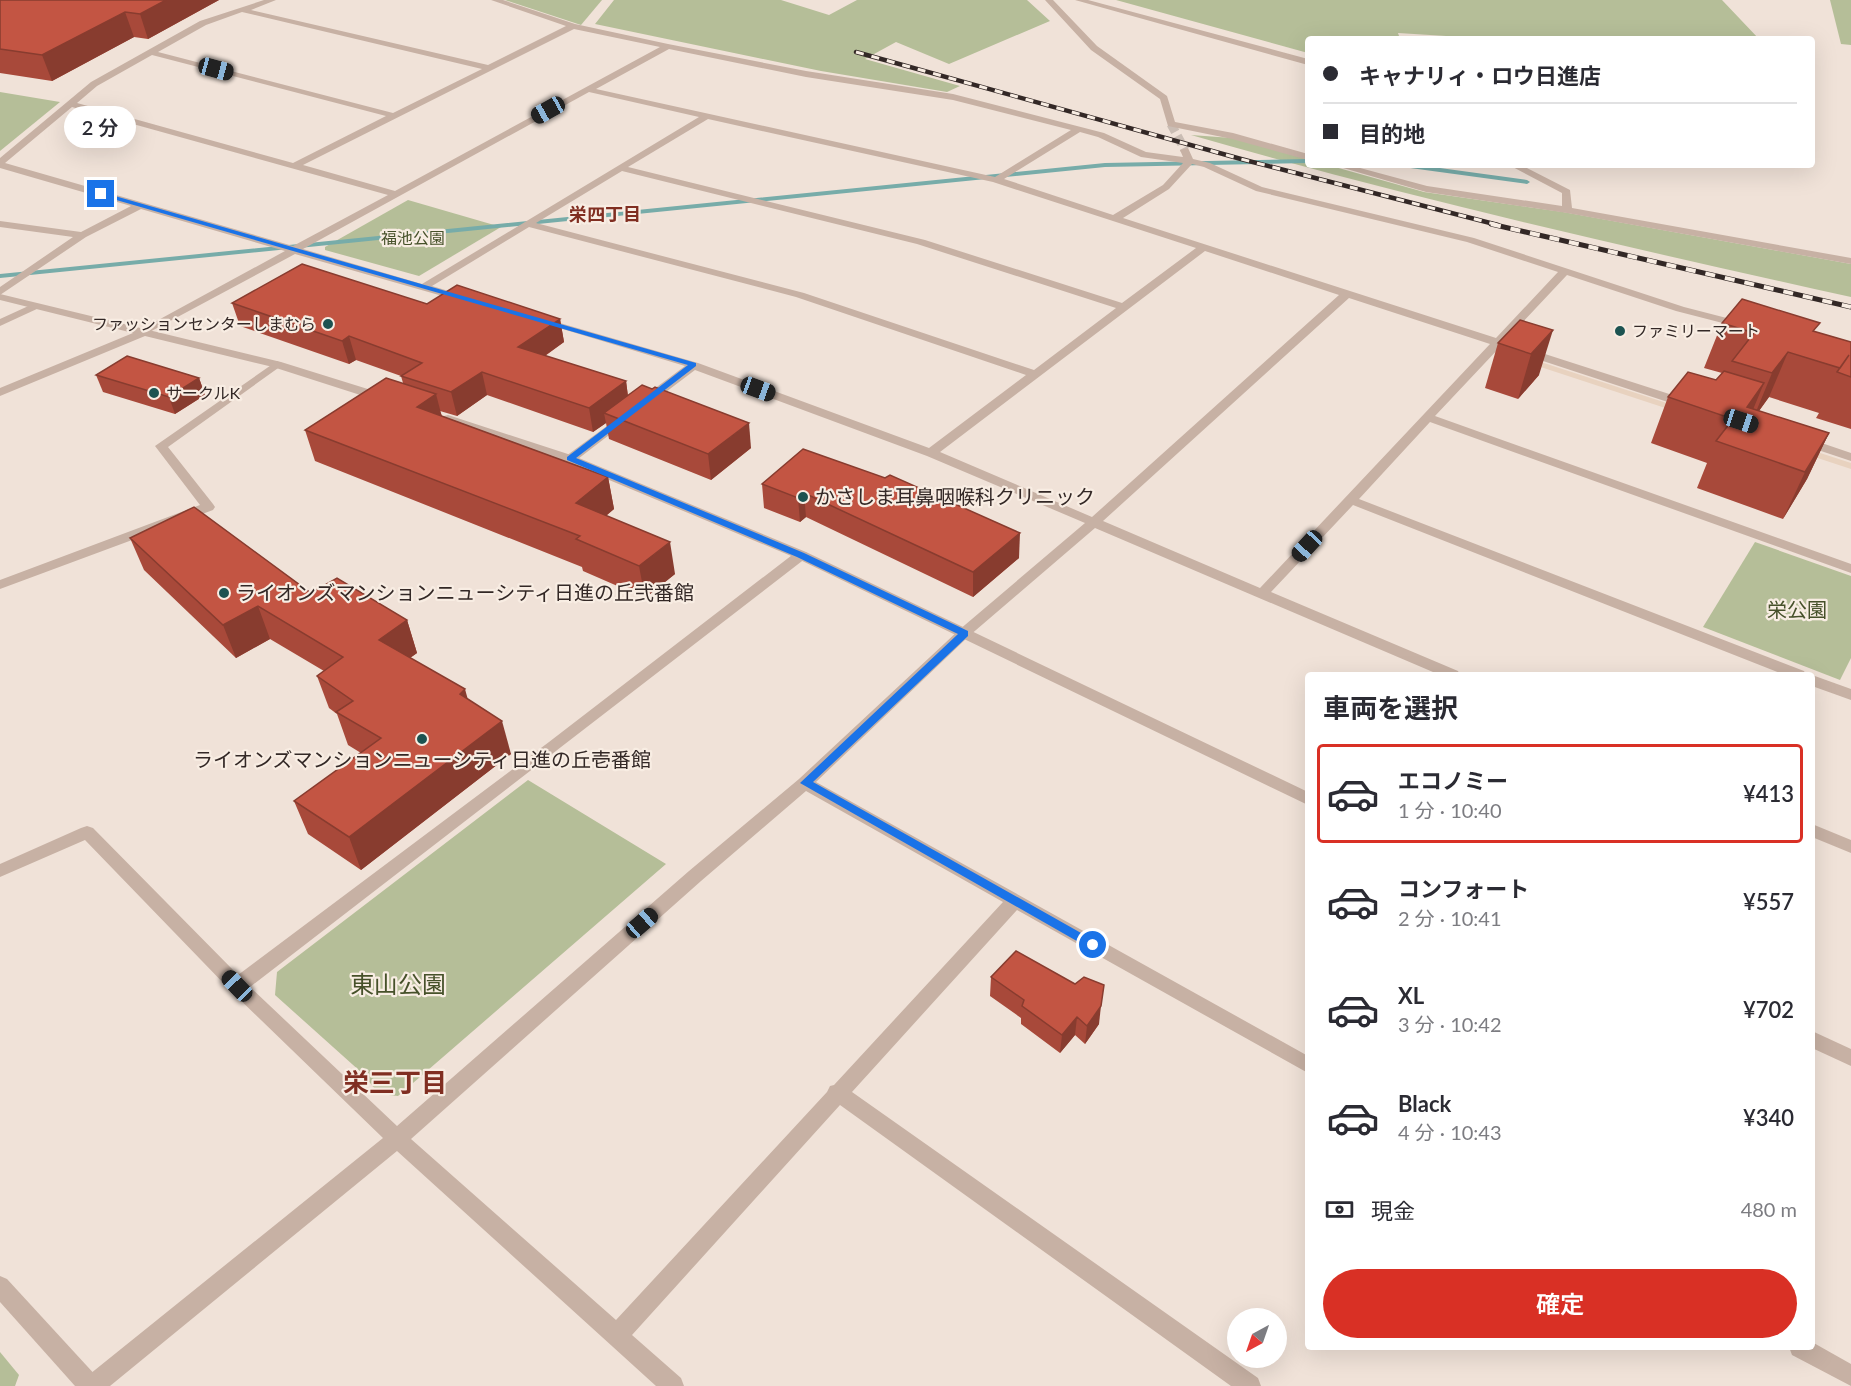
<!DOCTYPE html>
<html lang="ja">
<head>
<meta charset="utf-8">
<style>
	:root { --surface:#fff; --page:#f7f7f7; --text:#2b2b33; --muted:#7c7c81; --line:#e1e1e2; --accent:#d93025 }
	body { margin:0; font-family:Lato,"Noto Sans JP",sans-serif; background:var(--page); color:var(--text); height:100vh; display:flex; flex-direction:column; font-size:22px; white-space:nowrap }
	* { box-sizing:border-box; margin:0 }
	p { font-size:20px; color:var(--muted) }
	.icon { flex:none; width:33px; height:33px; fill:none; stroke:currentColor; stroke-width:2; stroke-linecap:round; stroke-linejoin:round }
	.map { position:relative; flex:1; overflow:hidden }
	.side { position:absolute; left:1305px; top:672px; width:510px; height:678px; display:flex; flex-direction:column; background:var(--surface); border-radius:6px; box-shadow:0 6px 24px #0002 }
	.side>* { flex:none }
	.banner { position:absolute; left:1305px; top:36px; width:510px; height:132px; border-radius:6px; box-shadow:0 6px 24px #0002; display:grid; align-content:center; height:132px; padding:0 18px; background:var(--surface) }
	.needle { width:39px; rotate:220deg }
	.buttons { position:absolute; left:1227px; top:1308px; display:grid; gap:12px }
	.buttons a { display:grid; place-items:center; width:60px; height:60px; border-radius:50%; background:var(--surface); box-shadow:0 6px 24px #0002; font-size:30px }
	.end { position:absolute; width:27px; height:27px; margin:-14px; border:8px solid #1a73e8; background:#fff; box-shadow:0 0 0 3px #fff }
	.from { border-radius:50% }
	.bubble { position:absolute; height:42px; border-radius:21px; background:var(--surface); box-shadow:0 6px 24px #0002; font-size:20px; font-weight:600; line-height:42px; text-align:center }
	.car { position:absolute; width:18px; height:36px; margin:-18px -9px; border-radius:8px; box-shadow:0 0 4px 2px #0007; background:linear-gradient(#222 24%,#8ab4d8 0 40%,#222 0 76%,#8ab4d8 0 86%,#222 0) }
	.banner b { display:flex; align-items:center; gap:21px; height:57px; font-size:22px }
	.banner b+b { border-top:2px solid var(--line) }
	.banner i { width:15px; height:15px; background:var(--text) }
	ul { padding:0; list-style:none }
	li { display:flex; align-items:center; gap:18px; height:99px; margin:0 12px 9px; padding:0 6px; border:3px solid transparent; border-radius:6px }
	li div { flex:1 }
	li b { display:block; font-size:22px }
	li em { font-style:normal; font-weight:600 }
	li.on { border-color:var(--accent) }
	li>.icon { width:54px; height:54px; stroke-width:1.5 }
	h2 { padding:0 18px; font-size:27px; line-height:72px }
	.pay { display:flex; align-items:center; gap:15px; height:66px; padding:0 18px; font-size:22px }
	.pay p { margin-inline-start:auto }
	.button { display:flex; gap:12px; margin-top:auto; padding:12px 18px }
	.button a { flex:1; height:69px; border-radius:36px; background:var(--accent); color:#fff; font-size:24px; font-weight:600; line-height:69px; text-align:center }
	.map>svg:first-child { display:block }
	.green { fill:#b5be98 }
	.plaza { fill:#e8d2bf }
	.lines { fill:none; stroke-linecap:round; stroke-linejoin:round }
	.stream { fill:#77aca9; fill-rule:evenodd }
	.minor-tunnel { stroke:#cabdb4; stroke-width:9; stroke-dasharray:9 4.5; stroke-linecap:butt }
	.minor { fill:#c7b1a4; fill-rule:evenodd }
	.tertiary { fill:#c7b1a4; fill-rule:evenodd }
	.rail-far1-casing { stroke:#332826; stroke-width:4.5 }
	.rail-casing { stroke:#332826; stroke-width:5 }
	.rail-far1 { stroke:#f8ede3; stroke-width:3; stroke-dasharray:8; stroke-linecap:butt }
	.rail { stroke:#f8ede3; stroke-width:4; stroke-dasharray:10; stroke-linecap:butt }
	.wall { fill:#a8493a }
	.shaded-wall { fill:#883c2f }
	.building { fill:#c35543; stroke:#883c2f; stroke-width:1.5 }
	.route { fill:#1a73e8 }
	.poi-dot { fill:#1c5351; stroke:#f8ede3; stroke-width:2 }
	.labels { text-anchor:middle; stroke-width:4.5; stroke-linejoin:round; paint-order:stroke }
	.far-park-label { font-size:16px; fill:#46512a; stroke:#f8ede3 }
	.far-poi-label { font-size:16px; fill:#332826; stroke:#f8ede3; text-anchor:start }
	.far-neighbourhood-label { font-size:18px; font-weight:bold; fill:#802e21; stroke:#f8ede3 }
	.poi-label { font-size:20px; fill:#332826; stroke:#f8ede3; text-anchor:start }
	.park-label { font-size:20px; fill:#46512a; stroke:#f8ede3 }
	.near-park-label { font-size:24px; fill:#46512a; stroke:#f8ede3 }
	.near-neighbourhood-label { font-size:26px; font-weight:bold; fill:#802e21; stroke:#f8ede3 }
</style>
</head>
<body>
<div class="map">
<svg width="1851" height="1386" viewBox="0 0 1851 1386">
	<rect width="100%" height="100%" fill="#f0e2d8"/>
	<g class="green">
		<polygon points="505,0 602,0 581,25"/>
		<polygon points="614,0 781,0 829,15 857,0 1027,0 1050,21 949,64 896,42 865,59 960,86 947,92 821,71 595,24"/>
		<polygon points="1116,0 1722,0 1759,39 1494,39 1398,33 1400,39 1308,39 1308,53"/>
		<polygon points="1830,0 1851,0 1851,45 1841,44"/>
		<polygon points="0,92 60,102 0,151"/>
		<path d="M1191 135 1232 138 1308 159V165H1328L1424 192 1563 212 1851 264V297C1630 248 1409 198 1191 135Z"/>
		<polygon points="408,200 501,227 419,276 325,250 325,247"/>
		<polygon points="1755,542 1851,576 1851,658 1840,680 1703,627"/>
		<polygon points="528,780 666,864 398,1096 379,1094 362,1073 275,995 277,972"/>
		<polygon points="0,1352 19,1375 15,1386 0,1386"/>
	</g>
	<polygon class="plaza" points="1513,353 1851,463 1851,469 1510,357"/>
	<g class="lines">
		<g class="stream">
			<polygon points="1308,159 1308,163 1105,167 0,278 0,274 1105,163"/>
			<polygon points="1400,165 1418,165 1527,180 1530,182 1527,184 1403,167"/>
		</g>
		<polyline class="minor-tunnel" points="1171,124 1185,150"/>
		<g class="minor">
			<path d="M264 0H276L251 10 488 65 566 26 491 0H503L575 24 668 44 806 71 953 94 1104 133 1146 152 1183 157 1180 150 1188 148 1193 159 1210 163 1262 187 1474 238 1684 307 1746 323V327L1742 328 1676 311 1567 275 1505 341 1691 401V407H1683L1500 347 1435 416 1851 564V573L1430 422 1359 499 1804 671 1806 675H1785L1353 505 1271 592 1458 671 1460 675H1440L1095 528 969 636 816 782 1308 1056V1073L1017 910 852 1092 1258 1378 1261 1386H1231L840 1105 632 1335 681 1378 684 1386H656L397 1151 110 1386H82L85 1378 383 1138 231 991 85 840 0 877V864L81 828 87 826 93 828 238 975 549 742 796 552H806L808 555 806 558 250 987 397 1126 689 871 799 779 959 630 1085 523 927 456 695 370 650 404H642V398L685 366 536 321 538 319H546L698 363 929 448 1026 375 796 297 529 227 432 286 468 297V301H460L295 254 144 335 138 332 140 330 285 251 141 209 86 237 0 295V287L73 237 0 227V221L81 232 131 206 0 168V158L91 82 200 21ZM242 12 482 69 393 113 158 52 206 25ZM574 29 660 47 395 191 303 165ZM669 49 806 77 953 100 1071 130 995 177 596 89ZM152 55 386 116 293 163 77 103 97 86ZM589 92 699 117 422 284 303 249ZM72 107 388 195 293 246 5 163ZM708 119 993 182 1196 248 1122 303 925 240 628 167ZM1080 132 1098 137 1141 157 1183 163 1163 185 1113 215 1004 179ZM1192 164 1204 167 1256 191 1467 242 1558 272 1496 338 1123 218 1169 189ZM622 171 917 244 1116 308 1034 370 804 293 536 223ZM1205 251 1339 295 1092 517 940 452ZM1349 298 1490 344 1260 588 1103 521ZM806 791 1003 902 834 1085 830 1086 827 1092 616 1320 411 1139 701 881Z"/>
			<polygon points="1045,0 1053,0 1097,46 1167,96 1175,122 1233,133 1308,154 1308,160 1232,139 1168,126 1160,99 1091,50"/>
			<polygon points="1075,0 1088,0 1308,59 1308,65"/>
			<polygon points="1333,165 1349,165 1427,186 1562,206 1562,193 1509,165 1521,165 1570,190 1572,208 1851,258 1851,264 1567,213 1426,192"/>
			<polygon points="35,303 40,306 39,308 0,326 0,319"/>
			<polygon points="277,361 283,364 281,366 168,447 213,504 215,507 213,510 0,589 0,580 200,505 155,446"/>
			<polygon points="622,415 626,416 626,422 574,462 566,462 564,459 566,456"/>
			<polygon points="1804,437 1851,453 1851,461 1800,444 1798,441 1800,438"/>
			<polygon points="1812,675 1851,689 1851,700 1812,686"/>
			<polygon points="1812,824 1851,840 1851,853 1812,837"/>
			<polygon points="1812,1342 1851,1364 1851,1386 1792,1355 1789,1347 1812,1347"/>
		</g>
		<g class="tertiary">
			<polygon points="0,294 281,362 387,395 389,398 383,402 379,401 273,367 145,336 0,396 0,388 133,333 0,300"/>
			<polygon points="448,415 574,456 806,552 1308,792 1308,805 796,558 566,462 444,422 444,416"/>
			<polygon points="1812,1031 1851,1049 1851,1066 1812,1048"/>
			<polygon points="0,1276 7,1279 98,1378 101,1386 75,1386 0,1302"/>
		</g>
		<defs>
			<polyline id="rail-far1" points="856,52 1241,159 1498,225"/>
			<polyline id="rail" points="1491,224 1851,307"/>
		</defs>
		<use href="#rail-far1" class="rail-far1-casing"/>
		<use href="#rail" class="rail-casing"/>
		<use href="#rail-far1" class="rail-far1"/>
		<use href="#rail" class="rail"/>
	</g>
	<g class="wall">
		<polygon points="0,0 219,0 148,39 134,37 52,81 0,73"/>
		<polygon points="232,303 427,304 560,319 564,342 545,356 626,381 628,396 751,448 711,480 609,439 606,423 593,432 487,395 457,416 440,411 442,416 608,477 614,509 606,516 675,574 645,598 583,571 582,567 315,461 305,430 403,383 401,376 356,360 349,364 240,326"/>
		<polygon points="1520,320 1539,375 1518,399 1485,388 1498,343"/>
		<polygon points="1722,323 1816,332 1851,342 1851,429 1816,418 1819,413 1769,397 1759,411 1829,433 1807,479 1783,519 1697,488 1707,463 1651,443 1668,397 1716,380 1722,373 1704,368"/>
		<polygon points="96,375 199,378 205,395 175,414 103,392"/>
		<polygon points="803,449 1019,558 973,597 806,517 800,522 764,508 762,484"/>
		<polygon points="130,538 311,593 407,620 417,653 410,658 467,699 511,754 361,870 308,834 294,801 361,753 348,745 337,714 329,708 317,676 324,671 270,639 236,658 144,570"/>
		<polygon points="991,977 1099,1024 1085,1044 1075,1035 1060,1053 1021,1024 1021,1018 990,996"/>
	</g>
	<g class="shaded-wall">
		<polygon points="166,0 219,0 148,39 140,14"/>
		<polygon points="125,12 134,37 52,81 42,55"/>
		<polygon points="560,319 564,342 523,371 518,347"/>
		<polygon points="1553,330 1539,375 1518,399 1531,354"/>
		<polygon points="349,336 356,360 349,364 342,341"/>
		<polygon points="1788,352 1769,397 1753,419 1772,373"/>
		<polygon points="482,372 487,395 457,416 451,392"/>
		<polygon points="199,378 205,395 175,414 169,397"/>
		<polygon points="626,381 629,405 604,413 606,423 593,432 589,408"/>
		<polygon points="1764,383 1745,429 1747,407"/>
		<polygon points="436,394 444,425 417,407"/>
		<polygon points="749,423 751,448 711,480 708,454"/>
		<polygon points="1829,433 1807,479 1783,519 1805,472"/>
		<polygon points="608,477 614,509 582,535 576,503"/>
		<polygon points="804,493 806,517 800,522 798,498"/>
		<polygon points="1020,533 1019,558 973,597 973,572"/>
		<polygon points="670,542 675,574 645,598 639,566"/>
		<polygon points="258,606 270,639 236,658 223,625"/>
		<polygon points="407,620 417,653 390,672 379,640"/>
		<polygon points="465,689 474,722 460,694"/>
		<polygon points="502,721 511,754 361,870 349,837"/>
		<polygon points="1101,1006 1099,1024 1085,1044 1087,1026"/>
		<polygon points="1077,1017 1075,1035 1060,1053 1062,1035"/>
	</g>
	<g class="building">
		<polygon points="0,0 166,0 140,14 125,12 42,55 0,49"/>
		<polygon points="302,264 427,304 457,285 560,319 518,347 626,381 589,408 482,372 451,392 401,376 422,363 349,336 342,341 232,303"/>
		<polygon points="1742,299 1820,323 1813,331 1851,342 1851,377 1837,372 1849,355 1840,368 1788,352 1772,373 1732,361 1754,333 1722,323"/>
		<polygon points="1520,320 1553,330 1531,354 1498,343"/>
		<polygon points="127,356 199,378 169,397 96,375"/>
		<polygon points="1724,371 1764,383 1747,407 1829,433 1805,472 1716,441 1733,419 1668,397 1688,372 1716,380"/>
		<polygon points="386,378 436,394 417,407 608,477 576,503 670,542 639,566 576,539 580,536 305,430"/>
		<polygon points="642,385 652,389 655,387 749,423 708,454 604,413"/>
		<polygon points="803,449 885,478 890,475 1020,533 973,572 804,493 798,498 762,484"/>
		<polygon points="194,507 311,593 337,578 407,620 379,640 465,689 460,694 502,721 349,837 294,801 381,738 336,712 353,701 317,676 343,657 258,606 223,625 130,538"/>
		<polygon points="1016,951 1075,984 1084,977 1104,985 1101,1006 1087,1026 1077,1017 1062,1035 1022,1006 1024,1000 991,977"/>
	</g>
	<polygon class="route" points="101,192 696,363 696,366 576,458 804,553 968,631 968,636 813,782 1097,942 1097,948 1089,948 800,783 958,634 797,557 567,460 567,457 688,365 99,195"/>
	<g class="poi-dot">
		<circle cx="328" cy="324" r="6"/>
		<circle cx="1620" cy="331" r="6"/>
		<circle cx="154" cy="393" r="6"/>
		<circle cx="803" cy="497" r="6"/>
		<circle cx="224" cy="593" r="6"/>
		<circle cx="422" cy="739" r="6"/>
	</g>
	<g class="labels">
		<g class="far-park-label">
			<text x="413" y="244">福池公園</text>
		</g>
		<g class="far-poi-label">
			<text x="316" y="330" text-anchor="end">ファッションセンターしまむら</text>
			<text x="1632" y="337">ファミリーマート</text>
			<text x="166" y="399">サークルK</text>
		</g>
		<g class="far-neighbourhood-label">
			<text x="605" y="221">栄四丁目</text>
		</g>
		<g class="poi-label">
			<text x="815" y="504">かさしま耳鼻咽喉科クリニック</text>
			<text x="236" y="600">ライオンズマンションニューシティ日進の丘弐番館</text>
			<text x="422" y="767" text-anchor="middle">ライオンズマンションニューシティ日進の丘壱番館</text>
		</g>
		<g class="park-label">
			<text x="1797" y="617">栄公園</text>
		</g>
		<g class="near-park-label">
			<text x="398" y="993">東山公園</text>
		</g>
		<g class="near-neighbourhood-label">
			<text x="395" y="1092">栄三丁目</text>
		</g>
	</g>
</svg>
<div class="buttons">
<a><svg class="needle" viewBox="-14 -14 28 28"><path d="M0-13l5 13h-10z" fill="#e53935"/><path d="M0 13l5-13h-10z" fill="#7c7c81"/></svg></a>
</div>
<i class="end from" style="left:1093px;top:945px"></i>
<i class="end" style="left:101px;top:194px"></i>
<div class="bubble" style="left:64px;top:106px;width:72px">2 分</div>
<i class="car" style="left:216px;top:69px;rotate:105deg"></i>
<i class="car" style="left:548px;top:110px;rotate:241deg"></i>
<i class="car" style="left:758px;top:389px;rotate:110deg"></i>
<i class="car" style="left:1741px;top:421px;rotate:108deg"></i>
<i class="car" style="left:1307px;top:546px;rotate:223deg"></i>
<i class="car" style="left:642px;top:923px;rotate:49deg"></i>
<i class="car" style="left:237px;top:986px;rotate:316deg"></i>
<div class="banner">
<b><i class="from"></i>キャナリィ・ロウ日進店</b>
<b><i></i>目的地</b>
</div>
<section class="side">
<h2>車両を選択</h2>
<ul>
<li class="on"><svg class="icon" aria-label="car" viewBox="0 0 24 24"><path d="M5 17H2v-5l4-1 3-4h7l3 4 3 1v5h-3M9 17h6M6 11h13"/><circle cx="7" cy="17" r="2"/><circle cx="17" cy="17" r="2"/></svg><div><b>エコノミー</b><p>1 分 · 10:40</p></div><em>¥413</em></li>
<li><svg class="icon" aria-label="car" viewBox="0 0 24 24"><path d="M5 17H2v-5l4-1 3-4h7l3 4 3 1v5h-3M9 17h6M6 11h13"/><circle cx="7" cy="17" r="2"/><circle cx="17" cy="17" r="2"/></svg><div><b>コンフォート</b><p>2 分 · 10:41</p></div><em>¥557</em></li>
<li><svg class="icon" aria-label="car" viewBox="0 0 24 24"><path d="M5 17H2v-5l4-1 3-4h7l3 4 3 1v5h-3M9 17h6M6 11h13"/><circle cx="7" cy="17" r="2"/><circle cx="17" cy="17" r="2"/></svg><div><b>XL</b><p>3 分 · 10:42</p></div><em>¥702</em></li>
<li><svg class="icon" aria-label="car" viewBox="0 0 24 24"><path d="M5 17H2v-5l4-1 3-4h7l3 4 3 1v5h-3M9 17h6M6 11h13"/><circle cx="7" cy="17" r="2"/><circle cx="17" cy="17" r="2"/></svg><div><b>Black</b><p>4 分 · 10:43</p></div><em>¥340</em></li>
</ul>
<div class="pay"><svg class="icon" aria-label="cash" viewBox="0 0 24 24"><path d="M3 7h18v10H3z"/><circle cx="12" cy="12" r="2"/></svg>現金<p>480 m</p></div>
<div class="button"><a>確定</a></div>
</section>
</div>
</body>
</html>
